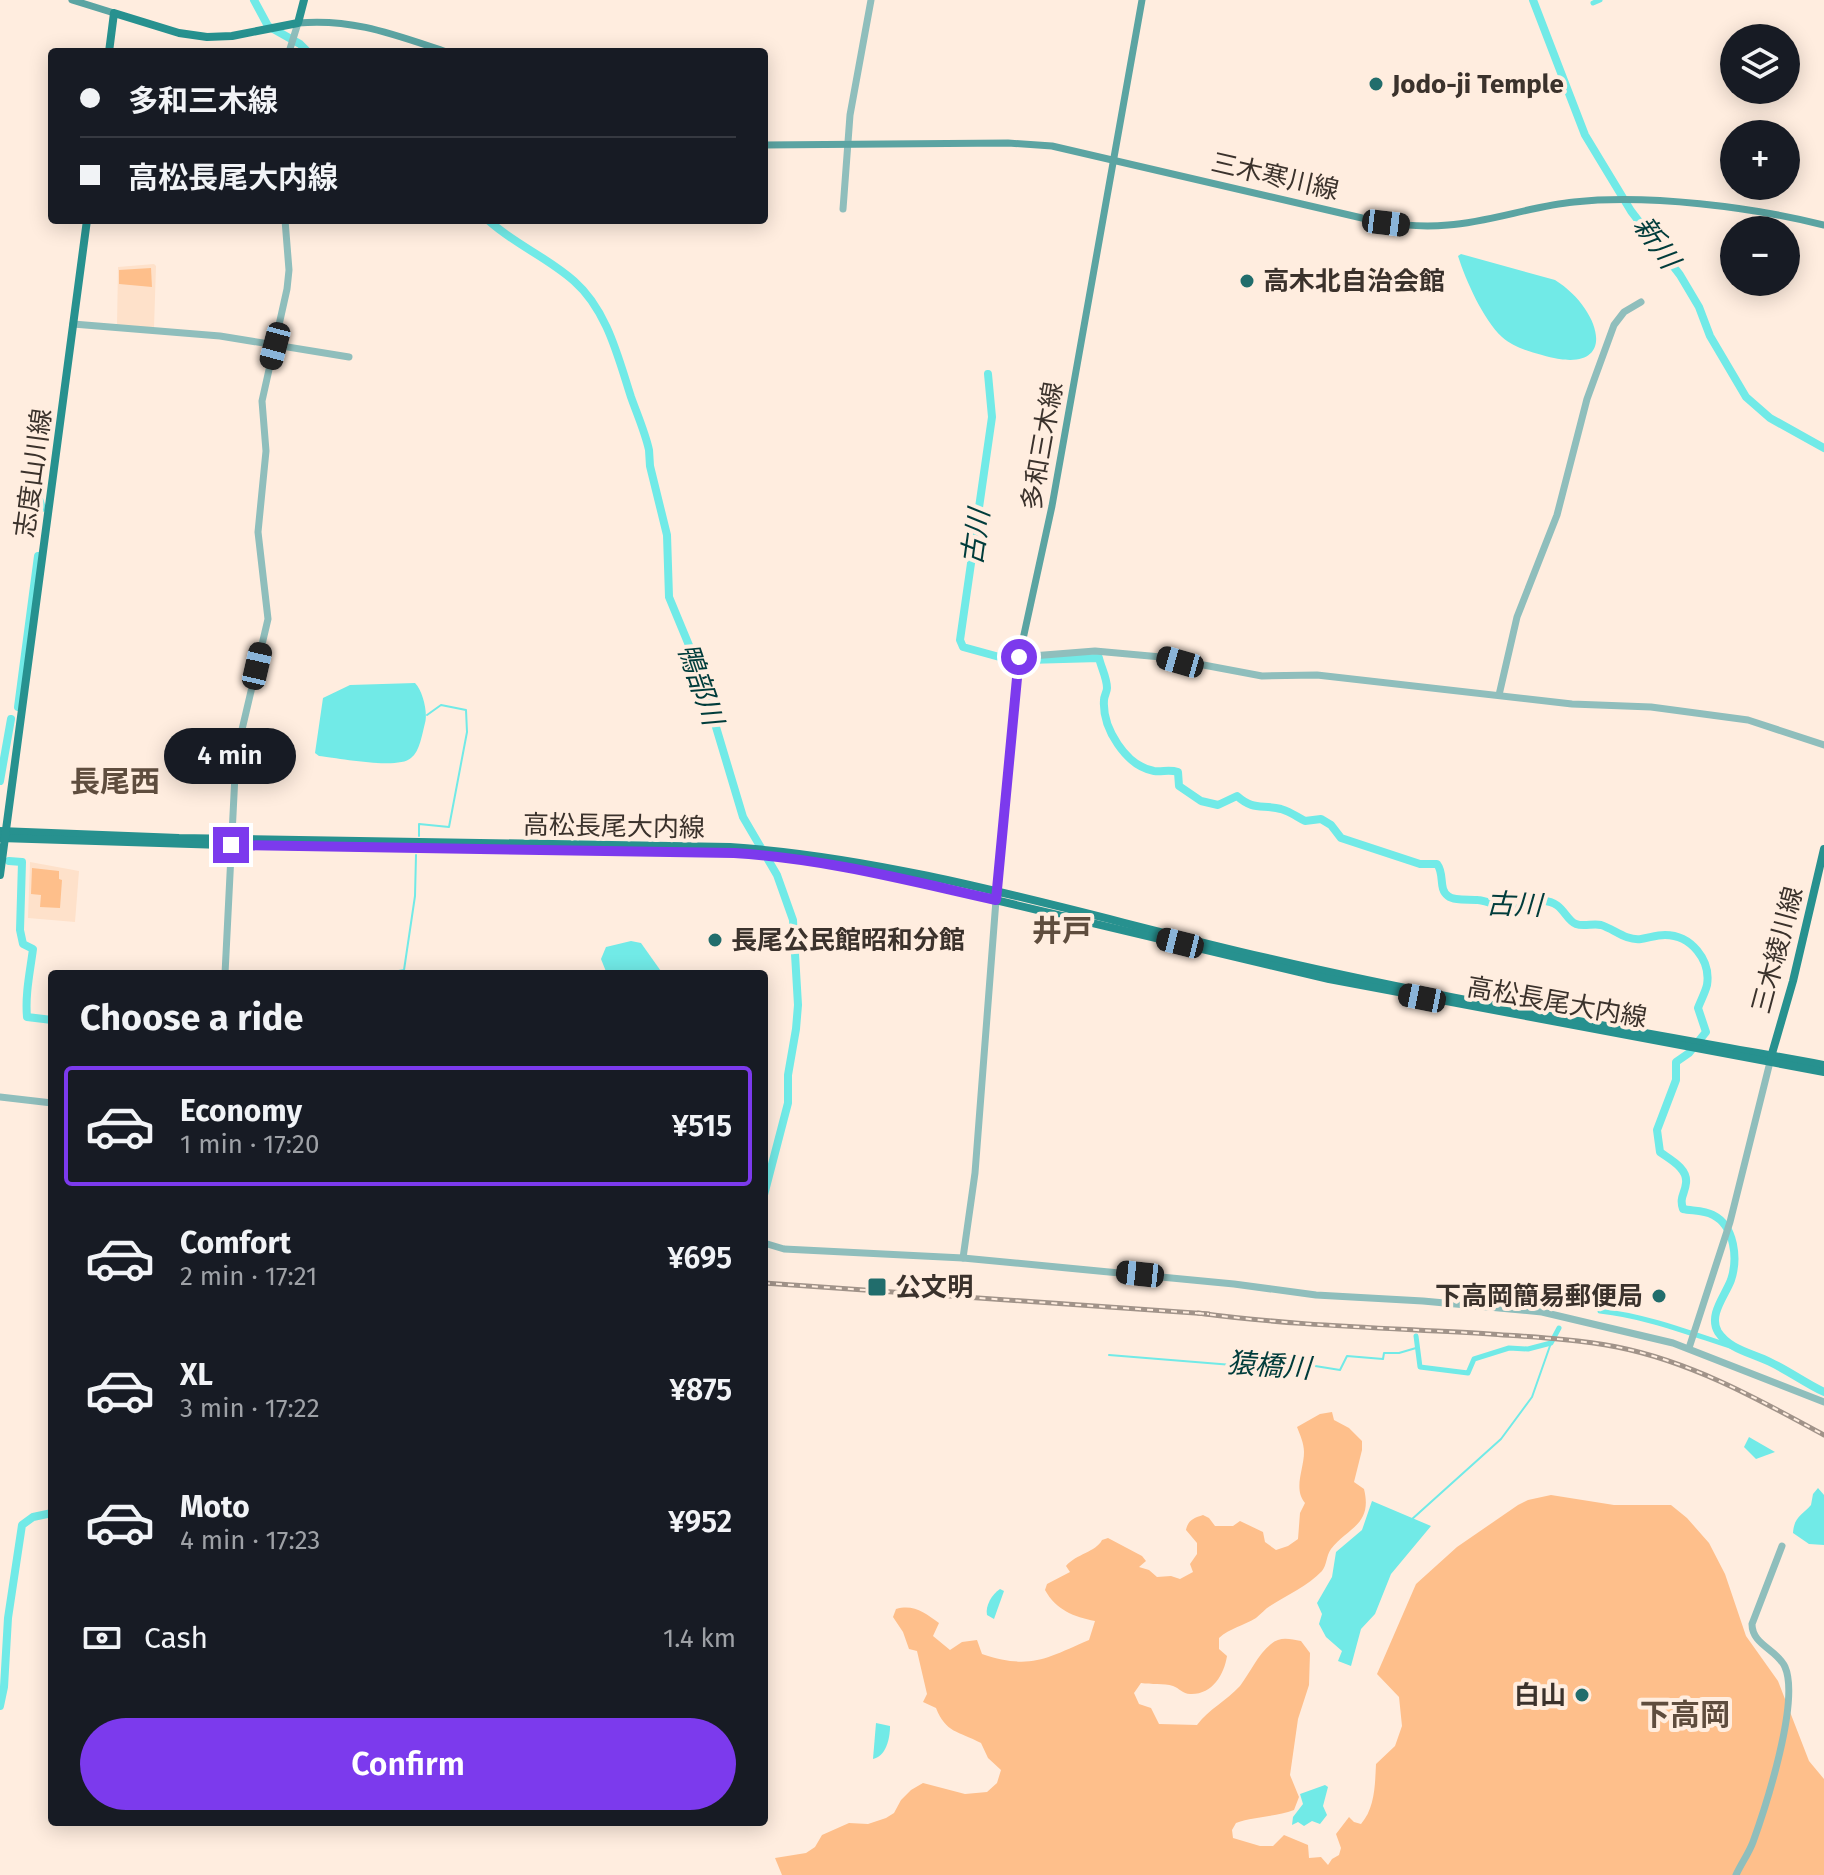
<!DOCTYPE html>
<html lang="en">
<head>
<meta charset="utf-8">
<style>
	:root { --surface:#171b24; --page:#242831; --text:#f1f3f6; --muted:#9ea1a6; --line:#363941; --accent:#7c3aed }
	body { margin:0; font-family:"Fira Sans","Noto Sans JP",sans-serif; background:var(--page); color:var(--text); height:100vh; display:flex; flex-direction:column; font-size:30px; white-space:nowrap }
	* { box-sizing:border-box; margin:0 }
	p { font-size:26px; color:var(--muted) }
	.icon { flex:none; width:44px; height:44px; fill:none; stroke:currentColor; stroke-width:2; stroke-linecap:round; stroke-linejoin:round }
	.map { position:relative; flex:1; overflow:hidden }
	.drawer { position:absolute; left:48px; top:970px; width:720px; height:856px; display:flex; flex-direction:column; background:var(--surface); border-radius:8px; box-shadow:0 4px 20px #0003 }
	.drawer>* { flex:none }
	.banner { position:absolute; left:48px; top:48px; width:720px; height:176px; border-radius:8px; box-shadow:0 4px 20px #0003; display:grid; align-content:center; height:176px; padding:0 32px; background:var(--surface) }
	.fabs { position:absolute; left:1720px; top:24px; display:grid; gap:16px }
	.fabs a { display:grid; place-items:center; width:80px; height:80px; border-radius:50%; background:var(--surface); box-shadow:0 4px 20px #0003; font-size:40px }
	.end { position:absolute; width:36px; height:36px; margin:-18px; border:10px solid #7c3aed; background:#fff; box-shadow:0 0 0 4px #fff }
	.from { border-radius:50% }
	.bubble { position:absolute; height:56px; border-radius:28px; background:var(--surface); box-shadow:0 4px 20px #0003; font-size:26px; font-weight:600; line-height:56px; text-align:center }
	.car { position:absolute; width:24px; height:48px; margin:-24px -12px; border-radius:10px; box-shadow:0 0 6px 2px #0007; background:linear-gradient(#222 24%,#8ab4d8 0 40%,#222 0 76%,#8ab4d8 0 86%,#222 0) }
	.banner b { display:flex; align-items:center; gap:28px; height:76px; font-size:30px }
	.banner b+b { border-top:2px solid var(--line) }
	.banner i { width:20px; height:20px; background:var(--text) }
	ul { padding:0; list-style:none }
	li { display:flex; align-items:center; gap:24px; height:120px; margin:0 16px 12px; padding:0 16px; border:4px solid transparent; border-radius:8px }
	li div { flex:1 }
	li b { display:block; font-size:30px }
	li em { font-style:normal; font-weight:600 }
	li.selected { border-color:var(--accent) }
	li>.icon { width:72px; height:72px; stroke-width:1.5 }
	h2 { padding:0 32px; font-size:36px; line-height:96px }
	.pay { display:flex; align-items:center; gap:20px; height:88px; padding:0 32px; font-size:30px }
	.pay p { margin-inline-start:auto }
	.button { display:flex; gap:16px; margin-top:auto; padding:16px 32px }
	.button a { flex:1; height:92px; border-radius:48px; background:var(--accent); color:#fff; font-size:32px; font-weight:600; line-height:92px; text-align:center }
	.map>svg:first-child { display:block }
	.built { fill:#fee1ca }
	.green { fill:#febf8b }
	.water { fill:#71eae7 }
	.lines { fill:none; stroke-linecap:round; stroke-linejoin:round }
	.stream { stroke:#71eae7; stroke-width:2 }
	.canal { stroke:#71eae7; stroke-width:5 }
	.river { stroke:#71eae7; stroke-width:8 }
	.tertiary { stroke:#8fbebc; stroke-width:7 }
	.secondary { stroke:#5ba4a2; stroke-width:7 }
	.primary { stroke:#27918f; stroke-width:8 }
	.rail-casing { stroke:#a19389; stroke-width:5 }
	.rail { stroke:#ffeddf; stroke-width:2; stroke-dasharray:6; stroke-linecap:butt }
	.route { stroke:#7c3aed; stroke-width:10 }
	.poi-dot { fill:#216d6c; stroke:#ffeddf; stroke-width:3 }
	.labels { text-anchor:middle; stroke-width:8; stroke-linejoin:round; paint-order:stroke }
	.poi-label { font-size:26px; font-weight:bold; fill:#3b322c; stroke:#ffeddf; text-anchor:start }
	.street-label { font-size:26px; fill:#3b322c; stroke:#ffeddf }
	.water-label { font-size:28px; font-style:italic; fill:#003c3b; stroke:#ffeddf }
	.quarter-label { font-size:30px; font-weight:bold; fill:#5f4d3e; stroke:#ffeddf }
</style>
</head>
<body>
<div class="map">
<svg width="1824" height="1875" viewBox="0 0 1824 1875">
	<rect width="100%" height="100%" fill="#ffeddf"/>
	<g class="built">
		<polygon points="154,264 156,266 154,328 117,326 118,267"/>
		<polygon points="30,862 79,871 75,922 28,918"/>
	</g>
	<g class="green">
		<polygon points="151,268 152,287 119,284 119,270"/>
		<polygon points="32,868 59,871 59,879 62,880 60,908 40,907 41,895 31,894"/>
		<path d="M1332 1412 1334 1420 1349 1428 1362 1441V1450L1354 1482 1364 1489C1373 1525 1347 1528 1331 1549 1326 1556 1327 1565 1322 1571 1308 1586 1287 1595 1270 1606 1265 1609 1261 1614 1256 1618 1243 1626 1230 1628 1219 1638V1649L1227 1656C1224 1675 1212 1695 1190 1694 1183 1694 1179 1688 1173 1686 1164 1683 1151 1685 1141 1683L1134 1693 1139 1704 1151 1708 1159 1724 1197 1725C1209 1709 1226 1701 1240 1686 1250 1673 1258 1654 1271 1644 1280 1636 1290 1639 1301 1641L1310 1653 1309 1685 1298 1719 1290 1775 1299 1797 1294 1810C1275 1817 1255 1816 1236 1823L1232 1830 1233 1838 1260 1846H1273L1284 1835 1308 1845 1309 1858 1321 1857 1328 1865 1332 1859 1339 1855 1341 1848 1336 1834 1349 1817 1354 1822 1361 1824C1375 1808 1375 1785 1376 1764L1395 1746 1402 1726 1399 1697 1377 1674 1416 1584 1457 1547 1518 1505 1528 1500 1551 1495 1614 1505H1671L1687 1518 1709 1543 1725 1574 1746 1636 1778 1681 1809 1761 1824 1779V1875H782L775 1858 806 1853 815 1847 822 1835 849 1823 868 1824 886 1818 894 1813 901 1800 911 1790 923 1783 965 1794 987 1792 997 1783 1001 1770 988 1758 981 1743C958 1731 946 1733 936 1708L923 1702 927 1694 917 1651 909 1649 903 1632 893 1617 896 1609C914 1604 925 1613 939 1623L933 1636 950 1650 962 1642 977 1640 982 1654C1030 1670 1045 1659 1089 1640L1095 1621C1074 1617 1056 1610 1045 1590L1047 1584 1070 1572 1066 1566C1076 1554 1096 1552 1102 1540L1108 1538 1142 1556 1146 1561 1139 1567 1149 1570 1157 1577 1171 1576 1180 1579 1193 1572 1190 1564 1197 1554V1543L1186 1530C1188 1520 1194 1518 1203 1515L1209 1518 1215 1526H1233L1240 1521 1263 1532 1265 1542 1276 1550 1288 1546 1298 1539 1300 1513 1305 1503C1293 1489 1304 1469 1304 1452 1304 1443 1300 1435 1297 1427L1320 1414Z"/>
	</g>
	<g class="water">
		<path d="M1461 254 1555 280C1602 309 1622 379 1542 355 1528 351 1513 347 1502 337 1483 319 1466 281 1458 256Z"/>
		<path d="M415 683C423 691 428 713 425 723 422 734 420 751 411 758 398 770 339 758 319 756L315 753 323 698 350 685Z"/>
		<polygon points="631,941 641,943 663,974 607,974 601,959 606,947"/>
		<polygon points="1749,1437 1775,1452 1756,1459 1744,1447"/>
		<path d="M1818 1488 1824 1495V1545L1809 1544 1793 1533C1794 1517 1802 1515 1811 1505L1813 1494Z"/>
		<polygon points="1372,1501 1431,1526 1391,1574 1375,1614 1361,1629 1351,1666 1338,1661 1342,1651 1326,1637 1319,1624 1322,1614 1317,1603 1332,1577 1336,1552 1362,1530"/>
		<path d="M1000 1589 1004 1591 994 1619 987 1615C985 1606 992 1594 1000 1589Z"/>
		<path d="M876 1723 890 1726C890 1739 886 1756 873 1759Z"/>
		<polygon points="1325,1785 1328,1787 1323,1806 1327,1815 1320,1824 1312,1821 1304,1826 1298,1822 1292,1825 1293,1817 1303,1804 1300,1794"/>
	</g>
	<g class="lines">
		<g class="stream">
			<polyline points="419,836 419,824 449,827 467,732 466,710 441,705 427,715"/>
			<polyline points="393,972 404,970 415,896 416,855"/>
			<polyline points="385,974 386,974"/>
			<polyline points="1109,1355 1257,1367 1309,1365 1340,1370 1347,1356 1383,1359 1384,1353 1399,1353 1416,1348"/>
			<polyline points="1411,1520 1501,1439 1532,1397 1551,1343"/>
		</g>
		<g class="canal">
			<polyline points="1593,3 1600,0"/>
			<path d="M1600 1311C1646 1316 1689 1333 1733 1347"/>
			<polyline points="1416,1336 1420,1367 1468,1373 1474,1359 1509,1348 1528,1349 1551,1343 1559,1328"/>
		</g>
		<g class="river">
			<polyline points="254,0 268,26 300,44 308,52"/>
			<polyline points="1533,0 1585,135 1631,211 1680,275 1699,307 1710,336 1746,397 1770,418 1824,448"/>
			<path d="M488 220C514 244 547 257 574 281 607 310 618 357 631 397 637 414 645 432 649 450L650 466 667 535 669 597 698 667 743 817 777 875 793 920 798 1005 796 1029 788 1075V1103L764 1195"/>
			<polyline points="988,374 992,417 960,640 963,647 1014,661"/>
			<polyline points="40,474 38,496 42,508"/>
			<path d="M1027 660 1099 658C1101 667 1107 678 1107 688 1107 692 1104 696 1104 700 1102 728 1126 766 1154 771 1163 772 1169 769 1178 772L1179 786 1201 801 1218 805 1237 796C1254 811 1261 804 1281 809 1291 812 1297 817 1305 821L1321 819 1331 825 1341 838 1420 864H1437C1445 874 1438 889 1448 896 1454 901 1469 899 1478 900 1490 901 1501 909 1513 909 1523 909 1533 901 1543 901 1563 901 1565 920 1576 924 1584 927 1593 923 1601 925 1614 929 1626 941 1641 939 1649 938 1656 935 1665 935 1691 935 1711 960 1707 985 1705 993 1701 1000 1698 1008L1706 1032 1689 1053 1676 1062V1080L1657 1130 1660 1152C1669 1159 1688 1168 1686 1183 1685 1194 1679 1197 1683 1209 1692 1211 1704 1210 1713 1215 1735 1226 1738 1259 1731 1280 1725 1296 1708 1315 1718 1332 1730 1350 1752 1353 1770 1362 1789 1371 1805 1383 1824 1392"/>
			<polyline points="18,707 38,556"/>
			<polyline points="0,781 11,719"/>
			<path d="M9 861 22 862 20 930 23 944 33 949C30 972 25 994 27 1017L52 1020"/>
			<polyline points="52,1115 52,1144"/>
			<polyline points="0,1706 4,1687 8,1618 22,1525 33,1517 52,1513"/>
		</g>
		<g class="tertiary">
			<polyline points="289,52 298,23"/>
			<polyline points="843,209 850,115 871,0"/>
			<polyline points="73,324 220,336 349,357"/>
			<polyline points="1019,657 1095,651 1161,657 1262,676 1317,675 1572,704 1651,707 1748,720 1824,745"/>
			<polyline points="1499,695 1517,617 1557,515 1587,399 1614,325 1624,312 1641,302"/>
			<polyline points="225,974 236,755 268,619 258,532 266,451 262,401 287,289 289,270 285,220"/>
			<polyline points="0,1097 52,1103"/>
			<polyline points="764,1243 784,1249 963,1258 1234,1284 1316,1295 1423,1301 1542,1312 1673,1343 1824,1402"/>
			<polyline points="963,1258 975,1173 996,900"/>
			<polyline points="1689,1348 1730,1222 1770,1062"/>
			<path d="M1736 1875C1741 1864 1749 1853 1753 1842 1766 1806 1800 1701 1785 1667 1777 1649 1752 1645 1752 1624L1782 1546"/>
		</g>
		<g class="secondary">
			<polyline points="72,0 114,13"/>
			<path d="M298 23C353 18 395 35 447 52"/>
			<path d="M764 145 1008 143 1052 146 1362 218C1391 224 1418 228 1448 225 1490 222 1532 206 1574 202 1648 194 1752 207 1824 225"/>
			<polyline points="997,893 1018,662 1052,506 1142,0"/>
		</g>
		<g class="primary">
			<polyline points="109,52 114,13 179,33 207,37 232,36 298,23 304,0"/>
			<path d="M0 831 179 838 730 847C909 859 1092 918 1267 958 1451 1001 1638 1031 1824 1065"/>
			<polyline points="0,838 223,845 734,853 816,860 868,870 1329,979 1824,1072"/>
			<polyline points="0,875 87,220"/>
			<polyline points="1771,1057 1793,981 1824,849"/>
		</g>
		<defs>
			<g id="rail">
				<polyline points="764,1283 1209,1314"/>
				<path d="M1198 1313C1294 1326 1392 1328 1490 1334 1532 1337 1575 1339 1617 1347 1692 1362 1758 1399 1824 1435"/>
			</g>
		</defs>
		<use href="#rail" class="rail-casing"/>
		<use href="#rail" class="rail"/>
	</g>
	<g class="lines">
		<path class="route" d="M231 845 734 853C827 859 906 880 996 900L1019 657"/>
	</g>
	<g class="poi-dot">
		<circle cx="1376" cy="84" r="8"/>
		<circle cx="1247" cy="281" r="8"/>
		<circle cx="715" cy="940" r="8"/>
		<rect x="867" y="1277" width="20" height="20" rx="4"/>
		<circle cx="1659" cy="1296" r="8"/>
		<circle cx="1582" cy="1695" r="8"/>
	</g>
	<g class="labels">
		<g class="poi-label">
			<text x="1392" y="93">Jodo-ji Temple</text>
			<text x="1263" y="290">高木北自治会館</text>
			<text x="731" y="949">長尾公民館昭和分館</text>
			<text x="895" y="1296">公文明</text>
			<text x="1643" y="1305" text-anchor="end">下高岡簡易郵便局</text>
			<text x="1566" y="1704" text-anchor="end">白山</text>
		</g>
		<g class="street-label">
			<text transform="translate(1275 176) rotate(13)" y="9">三木寒川線</text>
			<text transform="translate(1042 446) rotate(-80)" y="9">多和三木線</text>
			<text transform="translate(33 473) rotate(-82)" y="9">志度山川線</text>
			<text transform="translate(614 826) rotate(1)" y="9">高松長尾大内線</text>
			<text transform="translate(1777 950) rotate(-75)" y="9">三木綾川線</text>
			<text transform="translate(1557 1002) rotate(10)" y="9">高松長尾大内線</text>
		</g>
		<g class="water-label">
			<text transform="translate(1657 242) rotate(55)" y="10">新川</text>
			<text transform="translate(975 537) rotate(-82)" y="10">古川</text>
			<text transform="translate(701 684) rotate(71)" y="10">鴨部川</text>
			<text transform="translate(1514 904) rotate(2)" y="10">古川</text>
			<text transform="translate(1269 1365) rotate(4)" y="10">猿橋川</text>
		</g>
		<g class="quarter-label">
			<text x="115" y="792">長尾西</text>
			<text x="1062" y="941">井戸</text>
			<text x="1685" y="1725">下高岡</text>
		</g>
	</g>
</svg>
<div class="fabs">
<a><svg class="icon" aria-label="layers" viewBox="0 0 24 24"><path d="M12 4l9 5-9 5-9-5zM3 14l9 5 9-5"/></svg></a>
<a>+</a>
<a>−</a>
</div>
<i class="end from" style="left:1019px;top:657px"></i>
<i class="end" style="left:231px;top:845px"></i>
<div class="bubble" style="left:164px;top:728px;width:132px">4 min</div>
<i class="car" style="left:1386px;top:223px;rotate:97deg"></i>
<i class="car" style="left:275px;top:346px;rotate:195deg"></i>
<i class="car" style="left:1180px;top:662px;rotate:286deg"></i>
<i class="car" style="left:257px;top:666px;rotate:13deg"></i>
<i class="car" style="left:1180px;top:943px;rotate:284deg"></i>
<i class="car" style="left:1422px;top:998px;rotate:281deg"></i>
<i class="car" style="left:1140px;top:1274px;rotate:276deg"></i>
<div class="banner">
<b><i class="from"></i>多和三木線</b>
<b><i></i>高松長尾大内線</b>
</div>
<section class="drawer">
<h2>Choose a ride</h2>
<ul>
<li class="selected"><svg class="icon" aria-label="car" viewBox="0 0 24 24"><path d="M5 17H2v-5l4-1 3-4h7l3 4 3 1v5h-3M9 17h6M6 11h13"/><circle cx="7" cy="17" r="2"/><circle cx="17" cy="17" r="2"/></svg><div><b>Economy</b><p>1 min · 17:20</p></div><em>¥515</em></li>
<li><svg class="icon" aria-label="car" viewBox="0 0 24 24"><path d="M5 17H2v-5l4-1 3-4h7l3 4 3 1v5h-3M9 17h6M6 11h13"/><circle cx="7" cy="17" r="2"/><circle cx="17" cy="17" r="2"/></svg><div><b>Comfort</b><p>2 min · 17:21</p></div><em>¥695</em></li>
<li><svg class="icon" aria-label="car" viewBox="0 0 24 24"><path d="M5 17H2v-5l4-1 3-4h7l3 4 3 1v5h-3M9 17h6M6 11h13"/><circle cx="7" cy="17" r="2"/><circle cx="17" cy="17" r="2"/></svg><div><b>XL</b><p>3 min · 17:22</p></div><em>¥875</em></li>
<li><svg class="icon" aria-label="car" viewBox="0 0 24 24"><path d="M5 17H2v-5l4-1 3-4h7l3 4 3 1v5h-3M9 17h6M6 11h13"/><circle cx="7" cy="17" r="2"/><circle cx="17" cy="17" r="2"/></svg><div><b>Moto</b><p>4 min · 17:23</p></div><em>¥952</em></li>
</ul>
<div class="pay"><svg class="icon" aria-label="cash" viewBox="0 0 24 24"><path d="M3 7h18v10H3z"/><circle cx="12" cy="12" r="2"/></svg>Cash<p>1.4 km</p></div>
<div class="button"><a>Confirm</a></div>
</section>
</div>
</body>
</html>
